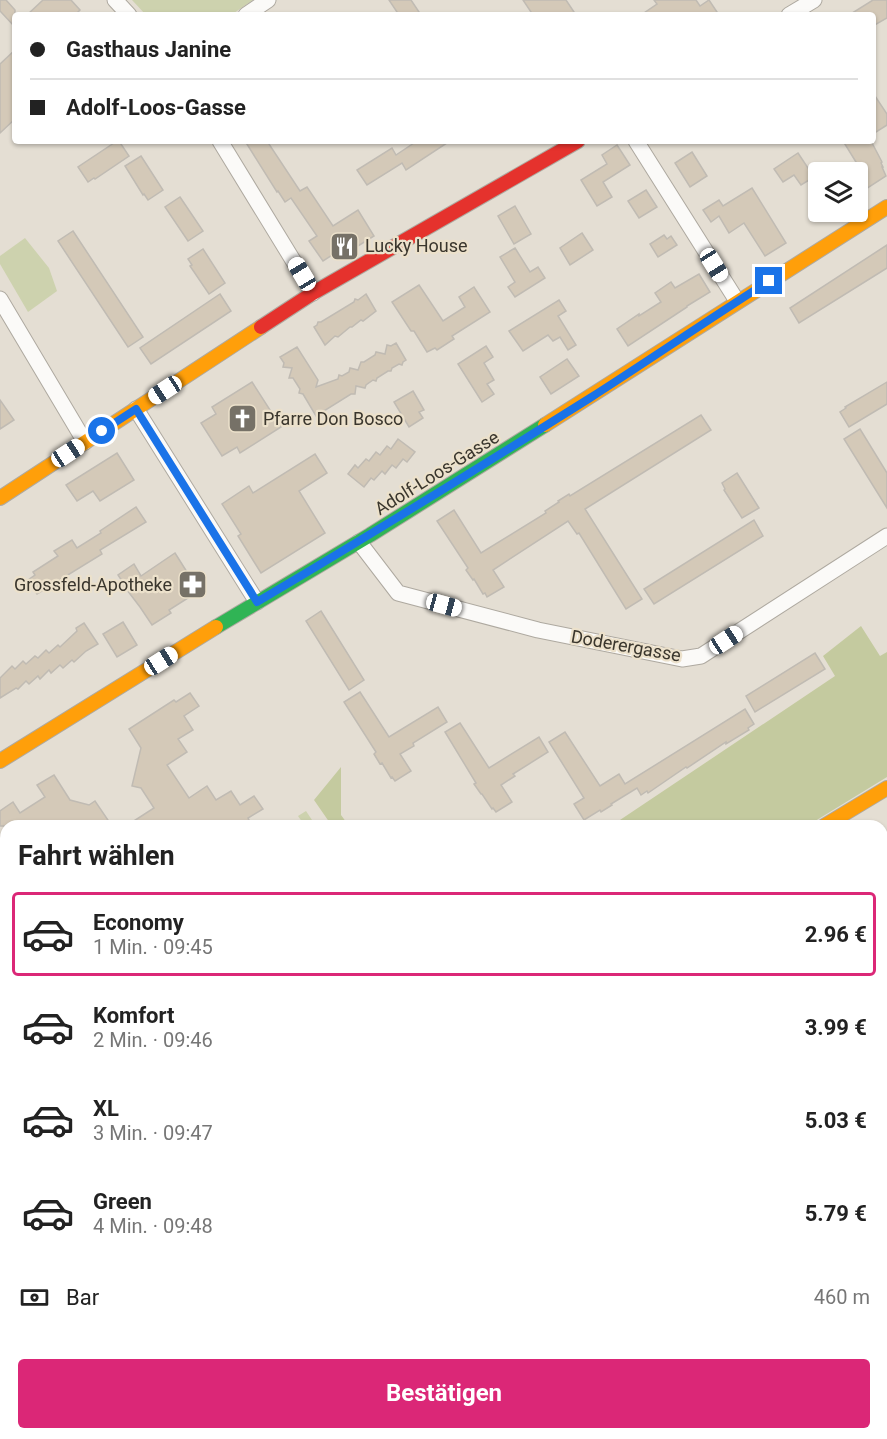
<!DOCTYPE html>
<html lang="de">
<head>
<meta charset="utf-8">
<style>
	:root { --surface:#fff; --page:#f2f2f2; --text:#222; --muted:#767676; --line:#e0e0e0; --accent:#db2777 }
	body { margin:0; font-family:Roboto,sans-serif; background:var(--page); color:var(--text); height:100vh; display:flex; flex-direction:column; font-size:22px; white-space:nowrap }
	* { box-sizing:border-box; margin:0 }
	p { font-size:20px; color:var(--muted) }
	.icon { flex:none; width:33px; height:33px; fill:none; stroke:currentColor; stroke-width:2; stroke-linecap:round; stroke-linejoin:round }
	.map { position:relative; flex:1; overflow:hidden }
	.panel { position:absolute; left:0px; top:820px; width:888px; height:620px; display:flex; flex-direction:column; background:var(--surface); border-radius:18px 18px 0 0; box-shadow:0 2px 4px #0004 }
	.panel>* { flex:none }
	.top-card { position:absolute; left:12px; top:12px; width:864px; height:132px; border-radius:6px; box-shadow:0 2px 4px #0004; display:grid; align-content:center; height:132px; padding:0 18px; background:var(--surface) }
	.controls { position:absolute; left:808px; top:162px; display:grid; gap:12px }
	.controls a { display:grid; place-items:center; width:60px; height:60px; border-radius:6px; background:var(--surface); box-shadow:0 2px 4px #0004; font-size:30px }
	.end { position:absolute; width:27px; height:27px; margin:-14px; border:8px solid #1a73e8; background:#fff; box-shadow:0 0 0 3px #fff }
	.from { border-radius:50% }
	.car { position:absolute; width:18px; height:36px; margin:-18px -9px; border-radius:8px; box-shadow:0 0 4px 2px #0007; background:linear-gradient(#fff 24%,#345 0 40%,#fff 0 76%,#345 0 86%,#fff 0) }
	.top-card b { display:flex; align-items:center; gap:21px; height:57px; font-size:22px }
	.top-card b+b { border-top:2px solid var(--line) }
	.top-card i { width:15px; height:15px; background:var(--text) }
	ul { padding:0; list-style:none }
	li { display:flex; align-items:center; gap:18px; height:84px; margin:0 12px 9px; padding:0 6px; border:3px solid transparent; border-radius:6px }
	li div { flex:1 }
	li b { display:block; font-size:22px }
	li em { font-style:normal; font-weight:700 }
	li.current { border-color:var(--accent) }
	li>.icon { width:54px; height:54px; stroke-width:1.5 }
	h2 { padding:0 18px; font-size:27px; line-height:72px }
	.pay { display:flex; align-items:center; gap:15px; height:66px; padding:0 18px; font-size:22px }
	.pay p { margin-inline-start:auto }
	.button { display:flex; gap:12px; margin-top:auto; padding:12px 18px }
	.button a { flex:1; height:69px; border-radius:6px; background:var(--accent); color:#fff; font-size:24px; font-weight:700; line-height:69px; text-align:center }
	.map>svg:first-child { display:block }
	.green { fill:#cdd2ae }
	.forest { fill:#c4ca9f }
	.building { fill:#d4c9b8; stroke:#c0bbb3; stroke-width:1.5 }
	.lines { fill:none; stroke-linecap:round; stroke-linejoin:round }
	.street-casing { stroke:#aea9a0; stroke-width:17 }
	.fast-casing { stroke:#aea9a0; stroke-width:16 }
	.slow-casing { stroke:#aea9a0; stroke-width:16 }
	.jam-casing { stroke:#aea9a0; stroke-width:16 }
	.street { stroke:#fbfaf8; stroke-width:15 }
	.fast { stroke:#30b455; stroke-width:14 }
	.slow { stroke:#ff9f0a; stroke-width:14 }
	.jam { stroke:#e5322d; stroke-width:14 }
	.route { stroke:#1a73e8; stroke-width:8 }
	.labels { text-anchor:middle; stroke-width:4.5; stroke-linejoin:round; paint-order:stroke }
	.poi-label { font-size:18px; fill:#3a362d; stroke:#ece1cb; text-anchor:start }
	.street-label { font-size:18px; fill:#3a362d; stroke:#ece1cb }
</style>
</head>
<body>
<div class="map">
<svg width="887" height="1439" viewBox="0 0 887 1439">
	<rect width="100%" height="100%" fill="#e4ded3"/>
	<g class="green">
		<polygon points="132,0 253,0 231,15 146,15"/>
		<polygon points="25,238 49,268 57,291 28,312 0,264 0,256"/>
		<polygon points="306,811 316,826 305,826 298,816"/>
		<polygon points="5,1016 6,1017 6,1087 0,1078 0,1019"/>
	</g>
	<g class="forest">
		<polygon points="861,626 880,656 887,652 887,777 807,826 611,826 835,676 823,656"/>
		<polygon points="341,767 341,815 349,826 332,826 314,800"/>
	</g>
	<g class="building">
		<polygon points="0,0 6,0 15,10 15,27 0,11"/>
		<polygon points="43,0 71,0 80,10 75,15 27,15"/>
		<polygon points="389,0 411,0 421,15 399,15"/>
		<polygon points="523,0 566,0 576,15 533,15"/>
		<polygon points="654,0 696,0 700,6 709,0 719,15 641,15 657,4"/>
		<polygon points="873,0 887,0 887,18 873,26 873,15 849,15"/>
		<polygon points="15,50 15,119 0,133 0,64"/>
		<polygon points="873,93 887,114 887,125 873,134"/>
		<polygon points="117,141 119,141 129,156 95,179 94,178 88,182 78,167"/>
		<polygon points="245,141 267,141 300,191 307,187 333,226 358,210 374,236 358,246 354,241 323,261 309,241 317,236 291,198 285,202 278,191 277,192"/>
		<polygon points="417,141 450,141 406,170 402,163 367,185 357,170 392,148 396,155"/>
		<polygon points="843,141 871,141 882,162 881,163 883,167 882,167 886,176 866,189 861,180 863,179 854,164 856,162"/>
		<polygon points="617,145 630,165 603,182 612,197 597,206 581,180 607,164 602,155"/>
		<polygon points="692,152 707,176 690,187 675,163"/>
		<polygon points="798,153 814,177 801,185 794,175 783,182 774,169"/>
		<polygon points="141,156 163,190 148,200 144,194 143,195 125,166"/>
		<polygon points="752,188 786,243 765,256 744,223 729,233 719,216 711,222 703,210 719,200 723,206"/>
		<polygon points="646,190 657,207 639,218 628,201"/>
		<polygon points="180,197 203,231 188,241 165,207"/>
		<polygon points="515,206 531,234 514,244 498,216"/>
		<polygon points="73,231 143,337 128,347 58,241"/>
		<polygon points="582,233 593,250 570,265 560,248"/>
		<polygon points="664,235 667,239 671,236 677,245 658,257 650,244"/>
		<polygon points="887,245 887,268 799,323 790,308"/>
		<polygon points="515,248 530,272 538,267 545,278 515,297 508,287 515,282 500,257"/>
		<polygon points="203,249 225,283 209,294 190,266 192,265 188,259"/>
		<polygon points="699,274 710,292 687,306 687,307 628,346 617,329 639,314 639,316 661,302 655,293 671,282 675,288"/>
		<polygon points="419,285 443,321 465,307 459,297 474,287 490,312 452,336 454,339 437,350 435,348 427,352 414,331 411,331 392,302"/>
		<polygon points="220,294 231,311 151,364 140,348"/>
		<polygon points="366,294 376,311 363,321 361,320 352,327 350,327 338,337 335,336 325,345 314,327 317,325 318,322 321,322 354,302 355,299 358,300"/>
		<polygon points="559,300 566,311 558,316 576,345 568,350 560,337 553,341 548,335 523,351 509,331"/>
		<polygon points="396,343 406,360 403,362 402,365 399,364 392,368 391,371 388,371 377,378 376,381 373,380 366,385 365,388 356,386 355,394 351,394 316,416 303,394 299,393 300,389 293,378 289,378 292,368 283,367 284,363 280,357 297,347 318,380 316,387 338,379 339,375 342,376 349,372 350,368 358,370 361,362 364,362 375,355 376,352 385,354 387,345 391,346"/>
		<polygon points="486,346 493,357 484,363 494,380 487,384 494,394 482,402 458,364"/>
		<polygon points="567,359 579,376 551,394 540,377"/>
		<polygon points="252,382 281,427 240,453 237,447 222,456 201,423 216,414 212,407"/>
		<polygon points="887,382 887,404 849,427 840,412 846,408 845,407"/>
		<polygon points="413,391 424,410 419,412 423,418 409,427 394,402"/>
		<polygon points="0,400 14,420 0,429"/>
		<polygon points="701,415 711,430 585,509 642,599 626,609 579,533 577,534 568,521 493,570 504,587 487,597 485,593 483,594 474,579 473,580 466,570 468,568 437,521 454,510 481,553 546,513 545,511 559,502 558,501 569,494 570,496"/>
		<polygon points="860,429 887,473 887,508 844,439"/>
		<polygon points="398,439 415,452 407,462 403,459 396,468 392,465 385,474 382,471 374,480 371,478 364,487 348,474 355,465 358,468 366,459 369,461 376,452 380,455 387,446 391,449"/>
		<polygon points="117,453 134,480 100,501 93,491 77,501 66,485"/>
		<polygon points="315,454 327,473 299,491 325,533 261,573 238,536 241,534 222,504 249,486 253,493"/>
		<polygon points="737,473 759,508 742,518 724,490 725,489 722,483"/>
		<polygon points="136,507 146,522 100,550 102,554 37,594 28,580 35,575 33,572 58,556 54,551 72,540 77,548 101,533 100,531"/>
		<polygon points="754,520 763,536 654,604 644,589"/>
		<polygon points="175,553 199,591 169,610 171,613 152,625 140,607 127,590 123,590 120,585 122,581 118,575 134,564 141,576"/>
		<polygon points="321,611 364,680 349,690 306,621"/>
		<polygon points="123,622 137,645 117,657 103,634"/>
		<polygon points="84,623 98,644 86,651 74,662 72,660 63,668 60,665 51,673 49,670 40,679 38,676 29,684 26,681 18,689 16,688 0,698 0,678 12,666 15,669 23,661 26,664 35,656 38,658 46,650 49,653 58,645 60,647 77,631 76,628"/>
		<polygon points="815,653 825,669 755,712 746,696"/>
		<polygon points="360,692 389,737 438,707 447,722 413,743 414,746 400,754 411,771 395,781 392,777 391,778 382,763 380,764 374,754 376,752 344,702"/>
		<polygon points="190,693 199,706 184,716 193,730 178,739 187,752 167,765 189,798 207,786 216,800 231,791 240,805 254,796 263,809 248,818 249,820 239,826 126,826 154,808 141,788 132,786 141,748 129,729 174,700 176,702"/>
		<polygon points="745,709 754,724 748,728 749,730 726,744 726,742 687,768 686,767 648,793 647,791 641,795 637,788 611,804 612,805 601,812 600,810 584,820 574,804 584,798 549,742 565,732 600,786 619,774 625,784"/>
		<polygon points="460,723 489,768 539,737 548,752 513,774 515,776 501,785 512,802 496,812 493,808 492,809 482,794 481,794 474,784 476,783 445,732"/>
		<polygon points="54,775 70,800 89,805 95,801 112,826 0,826 0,811 13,802 20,813 45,797 37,785"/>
	</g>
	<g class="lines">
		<defs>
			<g id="street">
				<polyline points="115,0 129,15"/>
				<polyline points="246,15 268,0"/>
				<polyline points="789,15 814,0"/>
				<polyline points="220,141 313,293"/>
				<polyline points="636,141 737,301"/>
				<polyline points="0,299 85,442"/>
				<polyline points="136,409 257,602"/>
				<polyline points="359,542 398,593 538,630 682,659 701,656 887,536"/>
				<polyline points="0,965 6,974"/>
				<polyline points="882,1168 887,1165"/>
				<polyline points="408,1439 419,1434"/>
			</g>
			<g id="fast">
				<polyline points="216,627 370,535 545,425"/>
				<polyline points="0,1338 6,1336"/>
			</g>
			<g id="slow">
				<polyline points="545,425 887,207"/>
				<polyline points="0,498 261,327"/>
				<polyline points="0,761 216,627"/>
				<polyline points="824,826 887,788"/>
			</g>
			<polyline id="jam" points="261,327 313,293 578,141"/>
		</defs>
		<use href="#street" class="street-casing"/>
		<use href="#fast" class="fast-casing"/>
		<use href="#slow" class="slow-casing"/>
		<use href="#jam" class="jam-casing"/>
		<use href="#street" class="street"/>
		<use href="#fast" class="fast"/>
		<use href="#slow" class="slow"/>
		<use href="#jam" class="jam"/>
	</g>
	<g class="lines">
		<path class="route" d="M102 431 136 409 257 602C369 536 480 467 590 398 651 359 709 319 769 281"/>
	</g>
	<defs>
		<symbol id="restaurant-square" viewBox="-11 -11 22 22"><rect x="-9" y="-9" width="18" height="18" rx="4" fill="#767167" stroke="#ece1cb"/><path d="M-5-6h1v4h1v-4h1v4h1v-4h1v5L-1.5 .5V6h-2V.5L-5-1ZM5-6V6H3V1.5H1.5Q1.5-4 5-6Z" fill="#fff"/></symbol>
		<symbol id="church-square" viewBox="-11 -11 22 22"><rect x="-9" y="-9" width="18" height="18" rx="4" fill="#767167" stroke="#ece1cb"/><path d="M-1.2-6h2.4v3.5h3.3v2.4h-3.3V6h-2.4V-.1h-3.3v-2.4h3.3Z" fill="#fff"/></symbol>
		<symbol id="pharmacy-square" viewBox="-11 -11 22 22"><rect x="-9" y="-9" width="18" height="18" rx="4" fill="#767167" stroke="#ece1cb"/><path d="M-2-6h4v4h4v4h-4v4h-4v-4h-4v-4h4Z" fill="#fff"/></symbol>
	</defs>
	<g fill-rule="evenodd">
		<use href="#restaurant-square" x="328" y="230" width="33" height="33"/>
		<use href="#church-square" x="226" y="402" width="33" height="33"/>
		<use href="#pharmacy-square" x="176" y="568" width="33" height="33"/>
	</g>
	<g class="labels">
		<g class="poi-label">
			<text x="365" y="252">Lucky House</text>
			<text x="263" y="425">Pfarre Don Bosco</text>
			<text x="172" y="591" text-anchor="end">Grossfeld-Apotheke</text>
		</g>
		<g class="street-label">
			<text transform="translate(437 473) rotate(-32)" y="6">Adolf-Loos-Gasse</text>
			<text transform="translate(626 646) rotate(10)" y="6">Doderergasse</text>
		</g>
	</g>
</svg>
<div class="controls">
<a><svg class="icon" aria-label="layers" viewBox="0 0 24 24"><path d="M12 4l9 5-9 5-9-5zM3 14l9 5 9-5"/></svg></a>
</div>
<i class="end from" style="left:102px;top:431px"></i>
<i class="end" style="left:769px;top:281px"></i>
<i class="car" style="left:714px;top:265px;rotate:148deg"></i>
<i class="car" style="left:302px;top:274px;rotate:329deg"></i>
<i class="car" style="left:165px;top:390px;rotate:237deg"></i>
<i class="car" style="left:68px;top:453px;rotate:57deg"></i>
<i class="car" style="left:444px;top:605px;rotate:105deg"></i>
<i class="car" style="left:726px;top:640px;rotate:57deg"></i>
<i class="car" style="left:161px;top:661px;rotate:58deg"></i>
<div class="top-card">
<b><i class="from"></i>Gasthaus Janine</b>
<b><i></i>Adolf-Loos-Gasse</b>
</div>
<section class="panel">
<h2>Fahrt wählen</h2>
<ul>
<li class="current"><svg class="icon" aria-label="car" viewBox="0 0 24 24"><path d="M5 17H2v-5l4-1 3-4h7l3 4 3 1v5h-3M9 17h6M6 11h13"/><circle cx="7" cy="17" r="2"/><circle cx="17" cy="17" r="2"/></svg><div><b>Economy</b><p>1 Min. · 09:45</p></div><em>2.96 €</em></li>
<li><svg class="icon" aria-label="car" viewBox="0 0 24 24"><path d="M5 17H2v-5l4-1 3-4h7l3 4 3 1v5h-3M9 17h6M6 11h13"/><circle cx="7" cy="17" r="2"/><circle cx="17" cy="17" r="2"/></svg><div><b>Komfort</b><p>2 Min. · 09:46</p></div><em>3.99 €</em></li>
<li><svg class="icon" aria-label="car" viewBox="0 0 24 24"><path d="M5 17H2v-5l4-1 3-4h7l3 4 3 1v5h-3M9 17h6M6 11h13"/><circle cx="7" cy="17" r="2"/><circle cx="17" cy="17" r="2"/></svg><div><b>XL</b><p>3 Min. · 09:47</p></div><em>5.03 €</em></li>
<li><svg class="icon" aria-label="car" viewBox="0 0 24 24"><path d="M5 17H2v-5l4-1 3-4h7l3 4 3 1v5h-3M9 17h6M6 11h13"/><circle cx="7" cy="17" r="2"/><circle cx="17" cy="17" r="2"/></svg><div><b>Green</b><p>4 Min. · 09:48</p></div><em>5.79 €</em></li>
</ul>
<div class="pay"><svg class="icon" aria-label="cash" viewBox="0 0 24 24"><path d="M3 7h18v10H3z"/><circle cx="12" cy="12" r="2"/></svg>Bar<p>460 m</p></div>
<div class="button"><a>Bestätigen</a></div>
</section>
</div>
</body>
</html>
